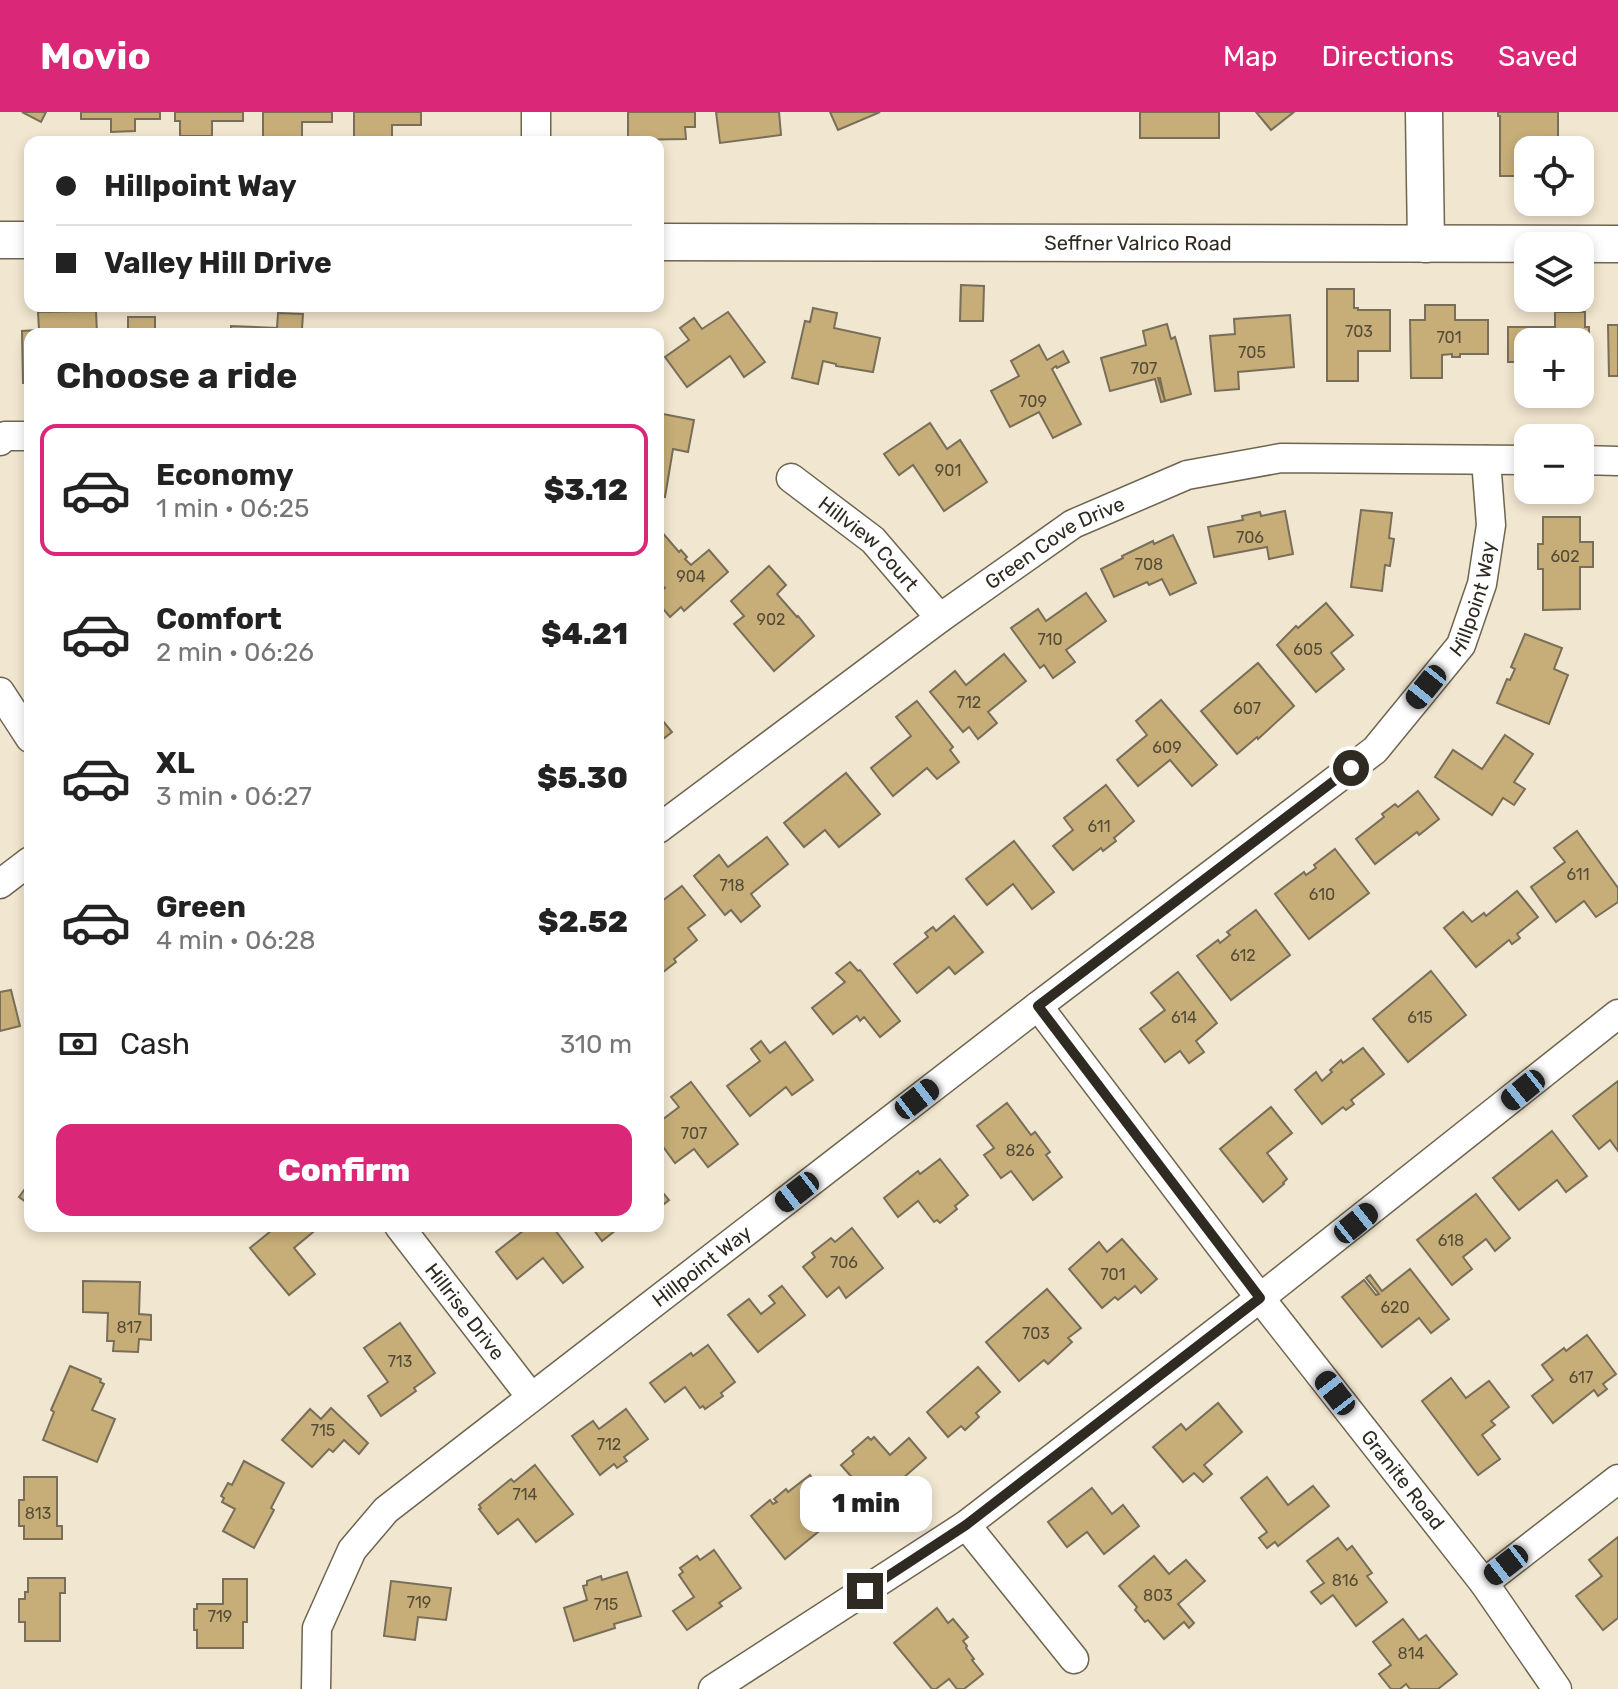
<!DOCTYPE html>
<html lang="en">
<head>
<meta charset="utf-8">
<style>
	:root { --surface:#fff; --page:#f2f2f2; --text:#222; --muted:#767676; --line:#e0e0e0; --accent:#db2777 }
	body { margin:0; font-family:Rubik,sans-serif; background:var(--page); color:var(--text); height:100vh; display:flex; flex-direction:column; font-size:30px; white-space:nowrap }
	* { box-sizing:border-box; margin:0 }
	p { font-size:26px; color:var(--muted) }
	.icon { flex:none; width:44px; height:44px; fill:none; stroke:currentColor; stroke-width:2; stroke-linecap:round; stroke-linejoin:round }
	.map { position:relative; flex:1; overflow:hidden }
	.sheet { position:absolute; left:24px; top:216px; width:640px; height:904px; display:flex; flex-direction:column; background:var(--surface); border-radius:16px; box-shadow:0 4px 12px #0003 }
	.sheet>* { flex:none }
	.hud { position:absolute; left:24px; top:24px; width:640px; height:176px; border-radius:16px; box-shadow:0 4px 12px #0003; display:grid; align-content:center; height:176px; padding:0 32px; background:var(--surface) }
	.tools { position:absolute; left:1514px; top:24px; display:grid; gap:16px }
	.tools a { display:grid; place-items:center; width:80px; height:80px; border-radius:16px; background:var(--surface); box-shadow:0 4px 12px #0003; font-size:40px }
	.end { position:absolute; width:36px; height:36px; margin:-18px; border:10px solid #2f2b22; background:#fff; box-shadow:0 0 0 4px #fff }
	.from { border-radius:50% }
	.bubble { position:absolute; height:56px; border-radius:16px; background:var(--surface); box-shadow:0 4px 12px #0003; font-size:26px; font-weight:800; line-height:56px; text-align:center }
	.car { position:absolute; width:24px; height:48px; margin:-24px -12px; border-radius:10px; box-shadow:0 0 6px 2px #0007; background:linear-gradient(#222 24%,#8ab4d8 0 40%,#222 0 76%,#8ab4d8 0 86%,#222 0) }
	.hud b { display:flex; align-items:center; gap:28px; height:76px; font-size:30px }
	.hud b+b { border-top:2px solid var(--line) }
	.hud i { width:20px; height:20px; background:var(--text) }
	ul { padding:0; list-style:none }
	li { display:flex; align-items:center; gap:24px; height:132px; margin:0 16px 12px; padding:0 16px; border:4px solid transparent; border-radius:16px }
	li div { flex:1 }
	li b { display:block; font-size:30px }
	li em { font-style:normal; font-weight:800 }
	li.current { border-color:var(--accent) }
	li>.icon { width:72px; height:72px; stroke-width:1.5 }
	h2 { padding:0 32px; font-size:36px; line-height:96px }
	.pay { display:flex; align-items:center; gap:20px; height:88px; padding:0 32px; font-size:30px }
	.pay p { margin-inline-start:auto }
	.button { display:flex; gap:16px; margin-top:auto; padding:16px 32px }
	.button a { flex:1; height:92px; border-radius:16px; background:var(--accent); color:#fff; font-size:32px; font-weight:800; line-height:92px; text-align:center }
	header { display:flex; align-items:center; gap:48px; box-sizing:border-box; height:112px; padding:0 40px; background:var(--accent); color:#fff }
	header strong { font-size:38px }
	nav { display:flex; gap:44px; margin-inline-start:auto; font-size:28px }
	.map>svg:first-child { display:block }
	.building { fill:#c7ae78; stroke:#786e59; stroke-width:2 }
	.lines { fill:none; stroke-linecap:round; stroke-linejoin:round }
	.minor-casing { stroke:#6e6550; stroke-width:31 }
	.tertiary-casing { stroke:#6e6550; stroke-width:39 }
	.minor { stroke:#fff; stroke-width:28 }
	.tertiary { stroke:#fff; stroke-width:36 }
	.route { stroke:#2f2b22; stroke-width:10 }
	.labels { text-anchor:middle; stroke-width:6; stroke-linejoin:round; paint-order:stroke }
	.number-label { font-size:16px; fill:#554c38 }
	.street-label { font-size:20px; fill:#2f2b22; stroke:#fff4dc }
</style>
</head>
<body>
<header>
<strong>Movio</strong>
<nav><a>Map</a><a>Directions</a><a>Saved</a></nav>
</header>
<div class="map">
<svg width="1618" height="1577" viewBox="0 0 1618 1577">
	<rect width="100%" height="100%" fill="#f1e6cf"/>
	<g class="building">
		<polygon points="22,0 46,0 41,10"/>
		<polygon points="81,0 160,0 160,7 135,7 135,19 111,20 111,7 81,7"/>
		<polygon points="175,0 243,0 243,9 212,9 212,24 180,24 180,9 175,9"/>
		<polygon points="263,0 332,0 332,10 302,10 302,25 263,25"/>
		<polygon points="354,0 421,0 421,13 392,13 392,28 354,28"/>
		<polygon points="628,0 695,0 695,15 685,15 686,27 628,28"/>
		<polygon points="716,0 779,0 781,23 720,31"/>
		<polygon points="830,0 880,0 838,18"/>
		<rect x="1140" y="0" width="79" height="26"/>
		<polygon points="1256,0 1294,0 1271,18"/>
		<polygon points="1498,0 1558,0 1558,33 1532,33 1532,38 1528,38 1528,64 1500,64 1500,4 1498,4"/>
		<polygon points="961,173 984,174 983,209 960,209"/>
		<polygon points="1327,177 1354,177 1354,196 1358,196 1358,198 1390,198 1390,239 1358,239 1358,269 1327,269"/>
		<polygon points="1425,193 1455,193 1455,208 1488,208 1488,242 1460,242 1460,245 1452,245 1452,242 1442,243 1442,266 1411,266 1410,208 1425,208"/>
		<polygon points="813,196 837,201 834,216 880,226 873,260 836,254 836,252 823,249 818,272 792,266 805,209 810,210"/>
		<polygon points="96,199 97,222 30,222 30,271 23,271 22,219 39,218 38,200"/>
		<polygon points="728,200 765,250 744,265 730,244 687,275 665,245 689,228 680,216 694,206 702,217"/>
		<polygon points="1555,200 1585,200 1585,215 1589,215 1589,264 1580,264 1580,230 1528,230 1528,250 1508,250 1508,215 1555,215"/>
		<polygon points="278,201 303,202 302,217 308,217 308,222 231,222 231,214 277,216"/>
		<polygon points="1290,203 1294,255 1238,260 1239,277 1215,279 1210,224 1235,222 1234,207"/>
		<polygon points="128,205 155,205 155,220 204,220 204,222 123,222 123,220 128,220"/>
		<polygon points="1167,212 1171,227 1175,225 1191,282 1165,289 1160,266 1158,266 1165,289 1161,290 1155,267 1110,279 1101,246 1146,233 1143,219"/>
		<polygon points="1608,213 1618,213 1618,264 1609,264"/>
		<polygon points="1039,233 1047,248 1063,239 1069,250 1057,256 1056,254 1052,257 1081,312 1053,326 1039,300 1010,315 991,279 1019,264 1011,249"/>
		<polygon points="658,301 694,308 688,340 673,337 665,385 658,384"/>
		<polygon points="930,311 947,337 960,328 987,370 944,399 913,353 899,363 884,342"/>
		<polygon points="1361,398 1392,401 1389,426 1394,427 1390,454 1385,453 1382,479 1351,475"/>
		<polygon points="1285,399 1293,442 1269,447 1267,435 1214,445 1208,415 1243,408 1242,404 1260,400 1261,404"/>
		<polygon points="1543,405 1580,405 1580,430 1593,430 1593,455 1580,455 1580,497 1543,498 1543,457 1538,457 1538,432 1543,432"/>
		<polygon points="660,418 679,440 681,438 687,445 685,447 691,453 709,438 728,460 684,499 681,495 670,505 658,491 658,482 665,476 658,469 658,419"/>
		<polygon points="1173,423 1196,471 1170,483 1162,467 1149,473 1147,470 1114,485 1101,457 1123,446 1122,444 1153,429 1154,432"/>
		<polygon points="769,454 786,473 777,482 797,505 798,504 814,524 774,559 734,512 744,504 731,489"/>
		<polygon points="1086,481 1106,509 1066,538 1075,550 1053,566 1044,553 1040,556 1011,516 1038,497 1046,509"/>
		<polygon points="1326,491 1353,523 1331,541 1344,557 1316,580 1277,533 1296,514 1298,516"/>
		<polygon points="1525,522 1562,536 1554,557 1568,563 1549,612 1497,591 1507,567 1510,568 1515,557 1511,555"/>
		<polygon points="1004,542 1026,569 988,600 997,611 978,627 969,615 963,620 930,580 955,559 966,573"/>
		<polygon points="1258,551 1294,594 1258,627 1257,625 1237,642 1201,599"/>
		<polygon points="1161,588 1217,653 1192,674 1170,648 1138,674 1117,648 1147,623 1136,609"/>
		<polygon points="917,589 953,635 950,638 959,650 937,667 927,656 893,684 871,656 911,624 896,605"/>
		<polygon points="658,603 672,620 658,631"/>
		<polygon points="1505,623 1533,642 1514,670 1525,677 1514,693 1503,686 1492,703 1435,665 1453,638 1482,657"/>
		<polygon points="846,661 880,702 839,735 825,718 804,735 784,711"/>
		<polygon points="1106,673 1134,709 1114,726 1116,729 1103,739 1101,736 1073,758 1053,734 1073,718 1064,706"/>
		<polygon points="1418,679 1439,707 1419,723 1417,720 1375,752 1356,727 1384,705 1382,702 1395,692 1398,695"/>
		<polygon points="1577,719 1618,776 1618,790 1596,805 1584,789 1556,810 1531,775 1565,750 1554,736"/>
		<polygon points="767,725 788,752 751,782 760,794 741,810 731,798 725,803 694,764 719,743 728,755"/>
		<polygon points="1014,729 1054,780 1032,797 1013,772 987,793 966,767"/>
		<polygon points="1335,737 1369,781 1309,827 1275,782 1304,760 1306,763 1316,756 1314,753"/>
		<polygon points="682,774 705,803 688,816 697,828 674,847 676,850 658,864 658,789 660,787 662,789"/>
		<polygon points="1517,779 1538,805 1517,822 1520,826 1512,832 1509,828 1476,855 1444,816 1463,800 1472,810 1484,801 1486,804"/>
		<polygon points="1256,798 1290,843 1231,888 1197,844 1218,828 1220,831 1230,823 1227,820"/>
		<polygon points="954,804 983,840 955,862 949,855 917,881 894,852 928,825 925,821 933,815 936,819"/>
		<polygon points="850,850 858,859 860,858 900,909 880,925 864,905 860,909 857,904 833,922 812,896 845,870 836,861"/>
		<polygon points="1431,859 1466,903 1408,950 1373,907"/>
		<polygon points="1178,860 1217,911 1196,929 1204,940 1189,951 1180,939 1165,950 1140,917 1165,898 1151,881"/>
		<polygon points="11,878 20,914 0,919 0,880"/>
		<polygon points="761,929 770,941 785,930 813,968 792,983 786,975 750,1004 727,974 760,949 751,937"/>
		<polygon points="1363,936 1384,962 1351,988 1354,992 1346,998 1343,995 1322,1012 1295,978 1316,960 1322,969 1332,960 1330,958 1341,948 1343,951"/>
		<polygon points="1618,969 1618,1039 1610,1028 1599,1037 1573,1004"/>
		<polygon points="691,970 738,1032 708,1055 694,1037 675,1051 664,1036 658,1041 658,1011 679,995 671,985"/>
		<polygon points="1007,991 1031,1023 1035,1020 1050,1040 1046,1043 1062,1065 1033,1088 1011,1059 1001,1066 984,1043 994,1036 977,1014"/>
		<polygon points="1271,995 1292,1021 1267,1041 1287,1067 1283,1071 1284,1072 1263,1090 1220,1037"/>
		<polygon points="1552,1019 1587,1064 1566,1080 1557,1068 1519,1098 1493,1066"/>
		<polygon points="940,1047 968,1083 955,1094 957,1097 940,1111 937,1108 934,1110 918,1089 898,1105 884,1086 918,1059 920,1062"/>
		<polygon points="30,1070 30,1093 19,1085"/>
		<polygon points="658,1075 669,1088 658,1097"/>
		<polygon points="1476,1082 1510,1126 1495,1139 1486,1127 1463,1145 1472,1157 1452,1173 1417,1128"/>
		<polygon points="277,1114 316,1114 318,1116 294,1136 315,1162 289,1183 250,1136"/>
		<polygon points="527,1114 552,1114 583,1155 563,1171 543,1146 517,1167 496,1140 528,1115"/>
		<polygon points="591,1114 621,1114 602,1129"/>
		<polygon points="852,1116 883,1156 846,1186 839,1175 827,1185 803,1155 815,1145 812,1141 831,1126 835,1130"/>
		<polygon points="1122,1127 1157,1167 1141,1181 1135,1174 1118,1188 1115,1185 1102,1196 1069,1157 1099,1130 1107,1140"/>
		<polygon points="1410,1157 1449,1207 1431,1221 1419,1206 1382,1235 1342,1185 1364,1168 1376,1183 1379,1182 1366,1166 1370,1163 1382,1179"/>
		<polygon points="83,1169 140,1170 139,1202 151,1203 151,1228 139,1227 138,1240 113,1239 114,1229 107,1229 108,1201 83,1200"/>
		<polygon points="782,1174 805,1203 758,1240 728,1203 749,1187 761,1202 775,1191 769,1184"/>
		<polygon points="1047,1177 1081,1216 1068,1226 1072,1230 1048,1252 1044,1248 1019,1269 986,1230"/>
		<polygon points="400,1211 435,1261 414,1276 416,1279 381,1304 368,1284 388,1270 364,1236"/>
		<polygon points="1587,1223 1616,1262 1603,1272 1607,1277 1598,1284 1594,1278 1553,1311 1532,1284 1553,1268 1542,1253 1564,1236 1566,1239"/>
		<polygon points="708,1233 735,1270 721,1281 723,1284 705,1297 703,1294 700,1296 685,1275 665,1290 650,1271 691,1241 693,1244"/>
		<polygon points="70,1254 101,1267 100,1270 104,1272 92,1298 115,1307 97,1350 43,1328 54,1300 51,1298"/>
		<polygon points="978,1255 1000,1280 976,1301 979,1305 965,1318 961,1314 948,1325 927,1300"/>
		<polygon points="1451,1266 1466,1286 1489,1269 1509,1295 1491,1309 1495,1313 1482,1323 1500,1347 1478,1363 1422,1289"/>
		<polygon points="1218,1291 1242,1320 1204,1353 1212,1362 1203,1370 1194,1361 1183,1370 1153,1335 1181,1312 1186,1318"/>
		<polygon points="331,1296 368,1331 359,1342 344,1328 333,1340 329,1337 312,1355 282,1328 310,1297 321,1307"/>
		<polygon points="626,1297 648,1327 624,1345 627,1349 617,1356 614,1352 600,1363 572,1324 593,1309 599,1317"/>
		<polygon points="868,1325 871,1328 874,1325 890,1343 909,1326 926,1346 894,1374 892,1371 872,1388 841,1353 854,1342 852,1339"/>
		<polygon points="244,1349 284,1371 271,1396 274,1398 254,1436 223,1419 235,1397 222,1390 224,1386 221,1384 228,1371 232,1373"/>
		<polygon points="535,1353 573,1402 536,1430 518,1407 498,1422 479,1397 481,1396 479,1393 511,1367 514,1370"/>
		<polygon points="810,1363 838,1399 816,1417 818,1420 785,1447 751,1404 770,1388 773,1392 777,1390 774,1387 786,1377 788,1380"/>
		<polygon points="24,1365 57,1365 57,1414 62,1414 62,1427 24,1427 24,1414 19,1414 19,1388 24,1388"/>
		<polygon points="1267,1365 1288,1393 1313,1374 1329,1394 1278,1434 1275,1430 1267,1436 1259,1426 1267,1420 1241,1386"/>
		<polygon points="1092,1376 1112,1402 1123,1393 1139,1414 1104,1442 1087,1420 1067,1435 1048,1410"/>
		<polygon points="1618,1425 1618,1506 1603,1518 1576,1484 1602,1464 1589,1448"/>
		<polygon points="1338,1426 1347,1438 1352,1434 1372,1461 1367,1464 1387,1490 1356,1514 1333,1483 1321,1492 1311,1480 1324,1471 1307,1449"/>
		<polygon points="714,1438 741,1476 719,1491 722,1494 687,1518 673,1499 694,1485 679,1463 683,1460 680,1456 697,1444 700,1448"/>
		<polygon points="1154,1444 1169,1462 1186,1448 1205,1469 1178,1492 1194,1511 1189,1516 1184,1510 1164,1527 1148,1508 1145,1510 1135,1498 1137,1495 1119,1474"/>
		<polygon points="627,1460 641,1504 614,1512 615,1516 574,1529 564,1496 587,1488 583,1474 587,1473 587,1469 601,1464 602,1468"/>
		<polygon points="28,1466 65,1466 65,1481 60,1481 60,1529 25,1529 25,1510 19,1510 19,1487 25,1487 25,1480 28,1480"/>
		<polygon points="223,1467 247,1467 247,1510 243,1510 243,1536 197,1536 197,1518 194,1518 194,1497 197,1497 197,1492 223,1492"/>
		<polygon points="391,1469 451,1476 446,1508 418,1505 415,1528 384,1524"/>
		<polygon points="937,1496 948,1511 953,1507 968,1525 963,1529 967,1534 966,1536 974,1547 972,1548 983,1562 964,1577 957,1577 949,1567 936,1577 932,1577 894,1531"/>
		<polygon points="1403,1507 1419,1528 1426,1523 1457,1562 1438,1577 1410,1577 1406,1572 1400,1577 1391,1577 1379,1562 1391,1553 1373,1530"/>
	</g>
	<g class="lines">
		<defs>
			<g id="minor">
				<polyline points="536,30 536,0"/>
				<polyline points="0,329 5,324 30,324"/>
				<polyline points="1580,348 1618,349"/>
				<path id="s1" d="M791 366 873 428 940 506"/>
				<polyline points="0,580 30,626"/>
				<path id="s2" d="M658 717 940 506 1073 412 1187 363 1281 346 1528 348"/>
				<polyline points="0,772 30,749"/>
				<path id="s3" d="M1038 894 1260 1186 1484 1471 1557 1577"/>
				<path id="s4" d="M399 1114 531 1285"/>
				<polyline points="966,1413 1074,1547"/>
				<polyline points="1484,1471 1618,1367"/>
				<path id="s5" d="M316 1577 317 1516 352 1438 386 1398 1038 894 1375 638 1461 533 1482 472 1491 413 1486 348"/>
				<polyline points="713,1577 966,1413 1260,1186 1618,902"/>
			</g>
			<g id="tertiary">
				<polyline points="1424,0 1426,132"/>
				<polyline points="0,128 30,128"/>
				<path id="s6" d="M658 130 1618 132"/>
			</g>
		</defs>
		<use href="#minor" class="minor-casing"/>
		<use href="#tertiary" class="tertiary-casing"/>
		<use href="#minor" class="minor"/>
		<use href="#tertiary" class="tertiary"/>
	</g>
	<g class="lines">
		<polyline class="route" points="865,1479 966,1413 1260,1186 1038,894 1351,656"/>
	</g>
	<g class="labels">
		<g class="number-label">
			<text x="1359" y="225">703</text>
			<text x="1449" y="231">701</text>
			<text x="1252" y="246">705</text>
			<text x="1144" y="262">707</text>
			<text x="1033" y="295">709</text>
			<text x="948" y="364">901</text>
			<text x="1250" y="431">706</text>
			<text x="1565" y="450">602</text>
			<text x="1149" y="458">708</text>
			<text x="691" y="470">904</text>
			<text x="771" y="513">902</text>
			<text x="1050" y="533">710</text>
			<text x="1308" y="543">605</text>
			<text x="969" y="596">712</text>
			<text x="1247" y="602">607</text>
			<text x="1167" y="641">609</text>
			<text x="1099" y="720">611</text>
			<text x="1578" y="768">611</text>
			<text x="732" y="779">718</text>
			<text x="1322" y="788">610</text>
			<text x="1243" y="849">612</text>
			<text x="1184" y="911">614</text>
			<text x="1420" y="911">615</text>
			<text x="694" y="1027">707</text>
			<text x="1020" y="1044">826</text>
			<text x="1451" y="1134">618</text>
			<text x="844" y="1156">706</text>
			<text x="1113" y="1168">701</text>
			<text x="1395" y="1201">620</text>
			<text x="129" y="1221">817</text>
			<text x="1036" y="1227">703</text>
			<text x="400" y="1255">713</text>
			<text x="1581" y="1271">617</text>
			<text x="323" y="1324">715</text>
			<text x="609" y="1338">712</text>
			<text x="525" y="1388">714</text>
			<text x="38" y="1407">813</text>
			<text x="1345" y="1474">816</text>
			<text x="1158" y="1489">803</text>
			<text x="419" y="1496">719</text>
			<text x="606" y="1498">715</text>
			<text x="220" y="1510">719</text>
			<text x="1411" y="1547">814</text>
		</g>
		<g class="street-label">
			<text dy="7" stroke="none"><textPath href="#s6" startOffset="480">Seffner Valrico Road</textPath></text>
			<text dy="7" stroke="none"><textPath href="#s2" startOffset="490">Green Cove Drive</textPath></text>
			<text dy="7" stroke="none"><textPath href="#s1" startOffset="102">Hillview Court</textPath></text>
			<text dy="7" stroke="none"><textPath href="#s5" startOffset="1630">Hillpoint Way</textPath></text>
			<text dy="7" stroke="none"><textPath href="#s5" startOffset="598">Hillpoint Way</textPath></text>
			<text dy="7" stroke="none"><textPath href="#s4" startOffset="108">Hillrise Drive</textPath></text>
			<text dy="7" stroke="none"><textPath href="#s3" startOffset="598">Granite Road</textPath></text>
		</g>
	</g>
</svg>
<div class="tools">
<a><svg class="icon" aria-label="locate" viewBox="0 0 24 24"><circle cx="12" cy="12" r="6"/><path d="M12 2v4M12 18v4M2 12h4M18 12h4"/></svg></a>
<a><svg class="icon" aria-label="layers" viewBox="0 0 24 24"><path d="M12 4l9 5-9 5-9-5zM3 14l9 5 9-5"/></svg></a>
<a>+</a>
<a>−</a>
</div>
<i class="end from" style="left:1351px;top:656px"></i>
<i class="end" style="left:865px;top:1479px"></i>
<div class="bubble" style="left:800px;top:1364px;width:132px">1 min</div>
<i class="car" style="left:1426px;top:575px;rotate:219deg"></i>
<i class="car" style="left:1523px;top:978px;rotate:231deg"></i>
<i class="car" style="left:917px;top:987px;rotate:52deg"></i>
<i class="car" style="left:797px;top:1080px;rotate:232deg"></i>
<i class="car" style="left:1356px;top:1111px;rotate:51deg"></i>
<i class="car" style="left:1335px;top:1281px;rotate:322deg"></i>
<i class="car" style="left:1506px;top:1453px;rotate:232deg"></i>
<div class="hud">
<b><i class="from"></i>Hillpoint Way</b>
<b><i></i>Valley Hill Drive</b>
</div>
<section class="sheet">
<h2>Choose a ride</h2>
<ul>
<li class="current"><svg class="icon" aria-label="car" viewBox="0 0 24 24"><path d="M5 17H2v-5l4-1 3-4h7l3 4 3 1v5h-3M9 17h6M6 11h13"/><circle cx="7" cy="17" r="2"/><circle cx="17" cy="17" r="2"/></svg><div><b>Economy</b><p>1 min · 06:25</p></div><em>$3.12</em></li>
<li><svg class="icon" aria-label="car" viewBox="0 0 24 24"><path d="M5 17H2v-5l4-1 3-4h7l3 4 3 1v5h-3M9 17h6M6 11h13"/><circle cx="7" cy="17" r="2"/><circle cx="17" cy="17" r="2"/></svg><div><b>Comfort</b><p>2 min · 06:26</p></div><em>$4.21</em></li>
<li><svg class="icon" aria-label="car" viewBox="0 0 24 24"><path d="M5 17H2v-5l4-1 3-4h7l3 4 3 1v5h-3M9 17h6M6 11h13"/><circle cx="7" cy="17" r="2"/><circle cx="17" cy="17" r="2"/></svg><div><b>XL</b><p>3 min · 06:27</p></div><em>$5.30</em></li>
<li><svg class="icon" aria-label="car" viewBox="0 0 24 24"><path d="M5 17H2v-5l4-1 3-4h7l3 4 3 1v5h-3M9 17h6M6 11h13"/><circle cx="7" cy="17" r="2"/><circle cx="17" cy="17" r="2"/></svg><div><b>Green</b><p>4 min · 06:28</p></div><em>$2.52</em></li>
</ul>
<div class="pay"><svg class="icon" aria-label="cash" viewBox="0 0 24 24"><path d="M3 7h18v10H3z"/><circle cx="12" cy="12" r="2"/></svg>Cash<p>310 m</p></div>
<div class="button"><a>Confirm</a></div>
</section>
</div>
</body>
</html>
